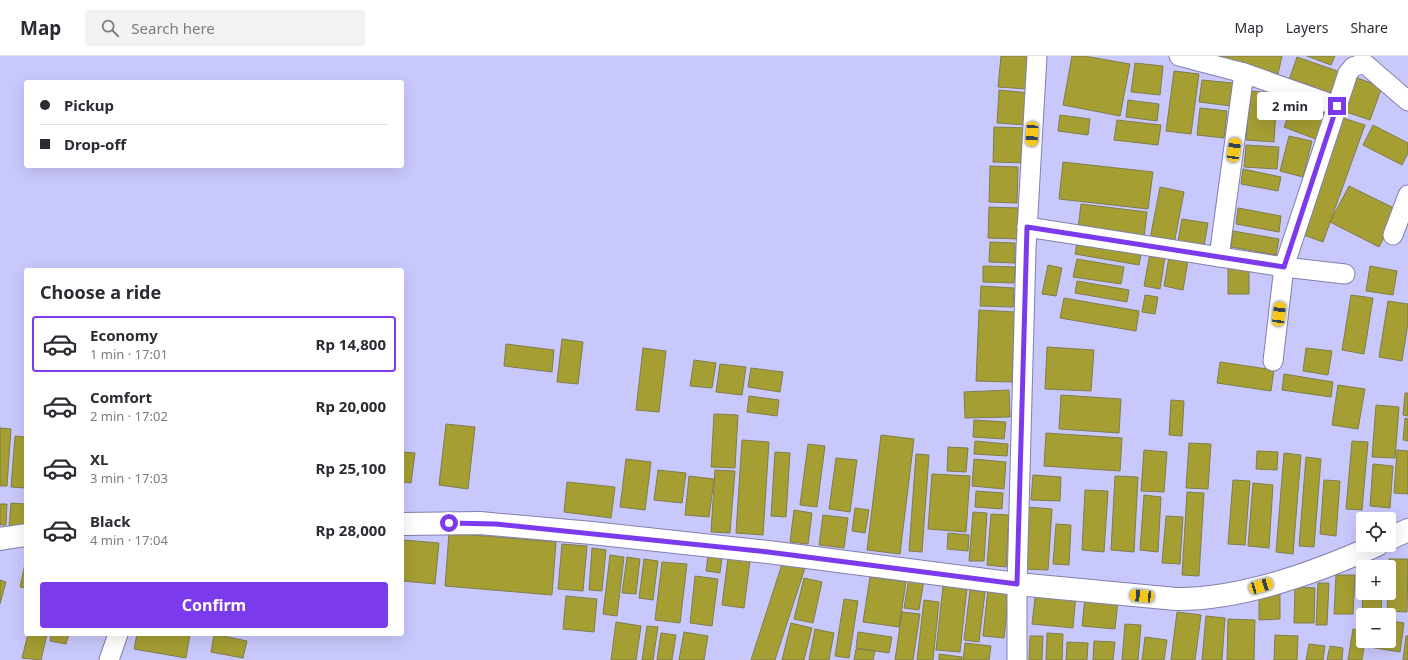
<!DOCTYPE html>
<html lang="en">
<head>
<meta charset="utf-8">
<style>
	:root { --surface:#fff; --page:#f2f2f3; --text:#2b2b33; --muted:#7c7c81; --line:#e1e1e2; --accent:#7c3aed }
	body { margin:0; font-family:"Noto Sans",sans-serif; background:var(--page); color:var(--text); height:100vh; display:flex; flex-direction:column; font-size:15px; white-space:nowrap }
	* { box-sizing:border-box; margin:0 }
	p { font-size:13px; color:var(--muted) }
	.icon { flex:none; width:22px; height:22px; fill:none; stroke:currentColor; stroke-width:2; stroke-linecap:round; stroke-linejoin:round }
	.map { position:relative; flex:1; overflow:hidden }
	.sheet { position:absolute; left:24px; top:212px; width:380px; height:368px; display:flex; flex-direction:column; background:var(--surface); border-radius:4px; box-shadow:0 4px 16px #0002 }
	.sheet>* { flex:none }
	.hud { position:absolute; left:24px; top:24px; width:380px; height:88px; border-radius:4px; box-shadow:0 4px 16px #0002; display:grid; align-content:center; height:88px; padding:0 16px; background:var(--surface) }
	.controls { position:absolute; left:1356px; top:456px; display:grid; gap:8px }
	.controls a { display:grid; place-items:center; width:40px; height:40px; border-radius:4px; background:var(--surface); box-shadow:0 4px 16px #0002; font-size:20px }
	.end { position:absolute; width:18px; height:18px; margin:-9px; border:5px solid #7c3aed; background:#fff; box-shadow:0 0 0 2px #fff }
	.from { border-radius:50% }
	.bubble { position:absolute; height:28px; border-radius:4px; background:var(--surface); box-shadow:0 4px 16px #0002; font-size:13px; font-weight:700; line-height:28px; text-align:center }
	.car { position:absolute; width:12px; height:24px; margin:-12px -6px; border-radius:5px; box-shadow:0 0 3px 1px #0007; background:linear-gradient(#f5c518 24%,#345 0 40%,#f5c518 0 76%,#345 0 86%,#f5c518 0) }
	.hud b { display:flex; align-items:center; gap:14px; height:38px; font-size:15px }
	.hud b+b { border-top:1px solid var(--line) }
	.hud i { width:10px; height:10px; background:var(--text) }
	ul { padding:0; list-style:none }
	li { display:flex; align-items:center; gap:12px; height:56px; margin:0 8px 6px; padding:0 8px; border:2px solid transparent; border-radius:4px }
	li div { flex:1 }
	li b { display:block; font-size:15px }
	li em { font-style:normal; font-weight:700 }
	li.on { border-color:var(--accent) }
	li>.icon { width:36px; height:36px; stroke-width:1.5 }
	h2 { padding:0 16px; font-size:18px; line-height:48px }
	.button { display:flex; gap:8px; margin-top:auto; padding:8px 16px }
	.button a { flex:1; height:46px; border-radius:4px; background:var(--accent); color:#fff; font-size:16px; font-weight:700; line-height:46px; text-align:center }
	header { display:flex; align-items:center; gap:24px; box-sizing:border-box; height:56px; padding:0 20px; background:var(--surface); border-bottom:1px solid var(--line) }
	header strong { font-size:19px }
	nav { display:flex; gap:22px; margin-inline-start:auto; font-size:14px }
	.search { width:280px; height:36px; background:var(--page); display:flex; align-items:center; gap:10px; box-sizing:border-box; padding:0 14px; border-radius:4px; color:var(--muted); font-size:15px }
	.map>svg:first-child { display:block }
	.building { fill:#a49e33; stroke:#807d4a }
	.lines { fill:none; stroke-linecap:round; stroke-linejoin:round }
	.minor-casing { stroke:#817fae; stroke-width:21 }
	.tertiary-casing { stroke:#817fae; stroke-width:24 }
	.minor { stroke:#fff; stroke-width:19 }
	.tertiary { stroke:#fff; stroke-width:22 }
	.route { stroke:#7c3aed; stroke-width:5 }
</style>
</head>
<body>
<header>
<strong>Map</strong>
<div class="search"><svg class="icon" aria-label="search" viewBox="0 0 24 24"><circle cx="10" cy="10" r="6"/><path d="M15 15l6 6"/></svg>Search here</div>
<nav><a>Map</a><a>Layers</a><a>Share</a></nav>
</header>
<div class="map">
<svg width="1408" height="604" viewBox="0 0 1408 604">
	<rect width="100%" height="100%" fill="#c9c8fc"/>
	<g class="building">
		<polygon points="1001,0 1030,0 1027,33 998,31"/>
		<polygon points="1072,0 1084,0 1130,8 1120,60 1063,49"/>
		<polygon points="1209,0 1282,0 1278,18 1209,3"/>
		<polygon points="1307,0 1335,0 1331,9"/>
		<polygon points="1297,1 1343,17 1333,45 1287,30"/>
		<polygon points="1135,7 1163,10 1160,39 1131,36"/>
		<polygon points="1174,15 1199,18 1191,78 1166,75"/>
		<polygon points="1355,21 1382,31 1370,64 1343,55"/>
		<polygon points="1202,24 1233,27 1231,50 1199,46"/>
		<polygon points="999,34 1030,37 1027,69 997,67"/>
		<polygon points="1250,35 1277,37 1274,86 1246,84"/>
		<polygon points="1128,44 1159,48 1157,65 1126,61"/>
		<polygon points="1294,45 1328,58 1318,84 1284,71"/>
		<polygon points="1200,52 1227,55 1224,82 1197,79"/>
		<polygon points="1060,59 1090,63 1088,79 1058,75"/>
		<polygon points="1340,61 1365,69 1323,186 1298,177"/>
		<polygon points="1117,64 1161,69 1158,89 1114,84"/>
		<polygon points="1373,69 1408,87 1408,97 1402,109 1363,89"/>
		<polygon points="994,71 1029,72 1027,107 993,106"/>
		<polygon points="1289,80 1312,85 1303,121 1280,115"/>
		<polygon points="1246,89 1279,91 1277,113 1244,111"/>
		<polygon points="1063,106 1153,116 1148,153 1059,143"/>
		<polygon points="990,110 1018,111 1017,147 989,146"/>
		<polygon points="1243,113 1281,121 1278,135 1241,128"/>
		<polygon points="1349,130 1398,154 1379,191 1330,166"/>
		<polygon points="1160,131 1184,136 1174,188 1150,183"/>
		<polygon points="1081,148 1147,156 1144,181 1078,173"/>
		<polygon points="989,151 1020,152 1019,183 988,182"/>
		<polygon points="1238,152 1281,160 1279,176 1236,168"/>
		<polygon points="1182,163 1208,167 1204,190 1178,185"/>
		<polygon points="1233,175 1279,183 1276,199 1231,191"/>
		<polygon points="1078,181 1142,192 1139,209 1075,198"/>
		<polygon points="990,186 1015,187 1015,207 989,206"/>
		<polygon points="1151,192 1166,195 1160,233 1144,230"/>
		<polygon points="1169,201 1188,205 1183,234 1164,230"/>
		<polygon points="1077,203 1124,211 1121,228 1073,221"/>
		<polygon points="1048,209 1062,212 1056,240 1042,238"/>
		<rect x="1228" y="209" width="21" height="29"/>
		<polygon points="983,210 1015,211 1014,227 983,226"/>
		<polygon points="1370,210 1397,215 1393,239 1366,235"/>
		<polygon points="1077,225 1129,234 1127,246 1075,237"/>
		<polygon points="981,230 1014,232 1013,251 980,250"/>
		<polygon points="1145,239 1158,241 1155,258 1142,256"/>
		<polygon points="1351,239 1373,242 1364,298 1342,294"/>
		<polygon points="1064,242 1139,255 1136,275 1060,262"/>
		<polygon points="1388,245 1408,248 1408,267 1402,305 1379,301"/>
		<polygon points="979,254 1015,256 1012,326 976,325"/>
		<polygon points="562,283 583,286 578,328 557,326"/>
		<polygon points="506,288 554,294 552,316 504,310"/>
		<polygon points="1047,291 1094,294 1091,335 1045,333"/>
		<polygon points="643,292 666,295 659,356 636,354"/>
		<polygon points="1306,292 1332,295 1328,319 1303,315"/>
		<polygon points="694,304 716,307 712,332 690,330"/>
		<polygon points="1220,306 1274,314 1271,335 1217,327"/>
		<polygon points="720,308 746,311 742,339 716,336"/>
		<polygon points="751,312 783,316 780,336 748,331"/>
		<polygon points="1284,318 1333,326 1331,341 1282,334"/>
		<polygon points="1338,329 1365,333 1358,373 1332,369"/>
		<polygon points="1009,334 1010,361 965,362 964,336"/>
		<polygon points="1405,337 1408,337 1408,360 1403,359"/>
		<polygon points="1061,339 1121,343 1119,377 1059,373"/>
		<polygon points="749,340 779,344 777,360 747,356"/>
		<polygon points="1171,344 1184,345 1182,380 1169,379"/>
		<polygon points="1376,349 1399,351 1395,402 1372,401"/>
		<polygon points="714,358 738,359 735,412 711,411"/>
		<polygon points="1405,362 1408,363 1408,385 1403,384"/>
		<polygon points="974,364 1006,366 1004,383 973,381"/>
		<polygon points="446,368 475,371 468,433 439,429"/>
		<polygon points="0,372 11,373 7,430 0,430"/>
		<polygon points="1046,377 1122,382 1120,415 1044,410"/>
		<polygon points="881,379 914,383 900,498 867,494"/>
		<polygon points="15,380 26,381 26,432 11,431"/>
		<polygon points="742,384 769,386 763,479 736,477"/>
		<polygon points="975,385 1008,388 1007,400 974,398"/>
		<polygon points="1352,385 1368,386 1362,454 1346,453"/>
		<polygon points="1189,387 1211,388 1208,433 1186,432"/>
		<polygon points="808,388 825,390 817,451 800,449"/>
		<polygon points="948,391 968,392 966,416 947,415"/>
		<polygon points="1144,394 1167,396 1164,436 1141,435"/>
		<polygon points="1397,394 1408,395 1408,438 1394,437"/>
		<polygon points="1257,395 1278,396 1277,414 1256,413"/>
		<polygon points="402,396 415,397 411,427 402,426"/>
		<polygon points="775,396 790,397 786,461 771,460"/>
		<polygon points="1284,397 1301,399 1293,498 1276,496"/>
		<polygon points="916,398 929,399 922,496 909,495"/>
		<polygon points="1306,401 1321,403 1314,491 1299,490"/>
		<polygon points="836,402 857,404 850,456 829,453"/>
		<polygon points="626,403 651,406 645,454 620,451"/>
		<polygon points="974,403 1006,406 1004,433 972,430"/>
		<polygon points="1373,408 1393,410 1390,452 1370,450"/>
		<polygon points="658,414 686,417 682,447 654,444"/>
		<polygon points="715,414 735,415 730,477 711,476"/>
		<polygon points="932,418 970,420 966,476 928,473"/>
		<polygon points="1033,419 1061,421 1060,445 1031,444"/>
		<polygon points="689,420 714,423 709,461 685,459"/>
		<polygon points="1115,420 1138,421 1134,496 1111,494"/>
		<polygon points="1233,424 1250,425 1245,489 1228,488"/>
		<polygon points="1324,424 1340,425 1336,480 1320,478"/>
		<polygon points="567,426 615,431 611,462 564,456"/>
		<polygon points="1253,427 1273,429 1269,492 1248,490"/>
		<polygon points="1085,434 1108,435 1104,496 1082,494"/>
		<polygon points="976,435 1003,437 1002,453 975,451"/>
		<polygon points="1187,436 1204,437 1199,520 1182,519"/>
		<polygon points="1144,439 1161,441 1158,496 1140,494"/>
		<polygon points="11,447 26,448 26,471 9,470"/>
		<polygon points="0,448 7,448 6,469 0,469"/>
		<polygon points="1028,451 1052,453 1048,514 1024,513"/>
		<polygon points="855,452 869,454 865,477 852,475"/>
		<polygon points="794,454 812,457 808,488 790,486"/>
		<polygon points="973,456 987,457 984,505 969,505"/>
		<polygon points="991,458 1009,459 1006,511 987,509"/>
		<polygon points="823,459 848,462 844,492 819,489"/>
		<polygon points="1166,460 1183,461 1180,508 1162,507"/>
		<polygon points="1056,468 1071,469 1069,509 1053,508"/>
		<polygon points="449,477 556,486 552,539 445,530"/>
		<polygon points="948,477 969,479 968,495 947,493"/>
		<polygon points="403,484 439,487 435,528 402,525"/>
		<polygon points="562,488 587,490 583,535 558,533"/>
		<polygon points="592,492 606,494 602,535 589,534"/>
		<polygon points="610,499 624,501 617,560 603,558"/>
		<polygon points="708,500 722,501 720,517 706,515"/>
		<polygon points="627,501 640,503 636,538 622,537"/>
		<polygon points="728,502 750,505 744,552 722,549"/>
		<polygon points="26,503 26,532 20,531"/>
		<polygon points="644,503 658,505 653,544 639,542"/>
		<polygon points="1389,503 1408,503 1407,556 1387,555 1388,537 1389,537"/>
		<polygon points="783,505 805,512 775,604 751,604"/>
		<polygon points="662,506 687,508 680,567 655,564"/>
		<polygon points="1336,519 1355,519 1353,558 1334,558"/>
		<polygon points="695,520 718,523 712,570 690,567"/>
		<polygon points="870,521 906,526 899,571 863,566"/>
		<polygon points="804,522 822,526 813,567 794,563"/>
		<polygon points="909,522 924,524 919,554 904,552"/>
		<polygon points="0,524 6,526 0,548"/>
		<polygon points="1318,527 1329,527 1327,569 1316,569"/>
		<polygon points="943,530 967,532 960,596 936,594"/>
		<polygon points="1295,531 1315,532 1314,567 1294,567"/>
		<polygon points="988,532 1009,534 1004,582 983,580"/>
		<polygon points="970,534 985,536 979,586 964,584"/>
		<polygon points="1036,534 1076,538 1073,572 1032,568"/>
		<polygon points="1363,537 1382,537 1381,558 1362,557"/>
		<polygon points="1280,538 1280,563 1259,564 1259,539"/>
		<polygon points="566,540 597,543 594,576 563,573"/>
		<polygon points="1085,542 1118,545 1115,573 1082,570"/>
		<polygon points="844,543 858,545 849,602 835,600"/>
		<polygon points="924,544 939,546 933,604 917,604"/>
		<polygon points="902,556 920,558 913,604 895,604"/>
		<polygon points="1177,556 1201,559 1195,604 1171,604"/>
		<polygon points="1206,560 1225,562 1222,604 1202,604"/>
		<polygon points="1228,563 1255,564 1254,604 1227,604"/>
		<polygon points="1389,565 1404,567 1400,596 1369,591 1370,585 1389,585"/>
		<polygon points="616,566 641,570 636,604 611,604"/>
		<polygon points="791,567 812,572 804,604 782,604"/>
		<polygon points="1125,568 1141,569 1138,604 1122,604"/>
		<polygon points="647,570 658,571 653,604 642,604"/>
		<polygon points="815,573 834,577 829,604 809,604"/>
		<polygon points="1353,573 1363,575 1363,585 1365,585 1362,604 1348,604"/>
		<polygon points="684,576 708,580 704,604 679,604"/>
		<polygon points="858,576 892,581 889,597 856,592"/>
		<polygon points="661,577 676,579 672,604 657,604"/>
		<polygon points="1047,577 1063,578 1062,604 1046,604"/>
		<polygon points="28,578 47,578 41,604 22,602"/>
		<polygon points="51,578 69,578 66,588 50,585"/>
		<polygon points="137,578 190,578 186,602 134,593"/>
		<polygon points="214,578 247,585 243,602 211,596"/>
		<polygon points="1275,579 1298,580 1297,604 1274,604"/>
		<polygon points="1030,580 1043,580 1042,604 1029,604"/>
		<polygon points="1406,580 1408,580 1408,604 1403,604"/>
		<polygon points="1145,581 1167,584 1164,604 1142,604"/>
		<polygon points="1094,585 1115,586 1113,604 1093,604"/>
		<polygon points="1067,586 1088,587 1087,604 1066,604"/>
		<polygon points="965,587 991,590 989,604 963,604"/>
		<polygon points="1309,588 1325,590 1323,604 1306,604"/>
		<polygon points="1330,590 1343,592 1342,604 1327,604"/>
		<polygon points="856,593 875,595 873,604 854,604"/>
		<polygon points="939,598 962,601 962,604 939,604"/>
	</g>
	<g class="lines">
		<defs>
			<g id="minor">
				<polyline points="1179,0 1244,17 1219,201"/>
				<polyline points="1244,17 1337,50"/>
				<polyline points="1027,171 1284,211 1273,305"/>
				<polyline points="1393,179 1408,139"/>
				<polyline points="1345,218 1284,211 1348,17 1353,11 1364,7 1408,45"/>
				<polyline points="109,604 118,578"/>
				<polyline points="1017,604 1017,528 1026,192 1037,0"/>
			</g>
			<g id="tertiary">
				<path d="M402 468 480 467 592 477 768 496 1017 528 1176 543C1241 544 1317 516 1377 489"/>
				<polyline points="0,483 26,479"/>
				<polyline points="1389,483 1408,474"/>
			</g>
		</defs>
		<use href="#minor" class="minor-casing"/>
		<use href="#tertiary" class="tertiary-casing"/>
		<use href="#minor" class="minor"/>
		<use href="#tertiary" class="tertiary"/>
	</g>
	<g class="lines">
		<polyline class="route" points="449,467 496,468 768,496 1017,528 1027,171 1284,211 1337,50"/>
	</g>
</svg>
<div class="controls">
<a><svg class="icon" aria-label="locate" viewBox="0 0 24 24"><circle cx="12" cy="12" r="6"/><path d="M12 2v4M12 18v4M2 12h4M18 12h4"/></svg></a>
<a>+</a>
<a>−</a>
</div>
<i class="end from" style="left:449px;top:467px"></i>
<i class="end" style="left:1337px;top:50px"></i>
<div class="bubble" style="left:1257px;top:36px;width:66px">2 min</div>
<i class="car" style="left:1032px;top:78px;rotate:183deg"></i>
<i class="car" style="left:1234px;top:94px;rotate:8deg"></i>
<i class="car" style="left:1279px;top:258px;rotate:7deg"></i>
<i class="car" style="left:1261px;top:530px;rotate:73deg"></i>
<i class="car" style="left:1142px;top:540px;rotate:275deg"></i>
<div class="hud">
<b><i class="from"></i>Pickup</b>
<b><i></i>Drop-off</b>
</div>
<section class="sheet">
<h2>Choose a ride</h2>
<ul>
<li class="on"><svg class="icon" aria-label="car" viewBox="0 0 24 24"><path d="M5 17H2v-5l4-1 3-4h7l3 4 3 1v5h-3M9 17h6M6 11h13"/><circle cx="7" cy="17" r="2"/><circle cx="17" cy="17" r="2"/></svg><div><b>Economy</b><p>1 min · 17:01</p></div><em>Rp 14,800</em></li>
<li><svg class="icon" aria-label="car" viewBox="0 0 24 24"><path d="M5 17H2v-5l4-1 3-4h7l3 4 3 1v5h-3M9 17h6M6 11h13"/><circle cx="7" cy="17" r="2"/><circle cx="17" cy="17" r="2"/></svg><div><b>Comfort</b><p>2 min · 17:02</p></div><em>Rp 20,000</em></li>
<li><svg class="icon" aria-label="car" viewBox="0 0 24 24"><path d="M5 17H2v-5l4-1 3-4h7l3 4 3 1v5h-3M9 17h6M6 11h13"/><circle cx="7" cy="17" r="2"/><circle cx="17" cy="17" r="2"/></svg><div><b>XL</b><p>3 min · 17:03</p></div><em>Rp 25,100</em></li>
<li><svg class="icon" aria-label="car" viewBox="0 0 24 24"><path d="M5 17H2v-5l4-1 3-4h7l3 4 3 1v5h-3M9 17h6M6 11h13"/><circle cx="7" cy="17" r="2"/><circle cx="17" cy="17" r="2"/></svg><div><b>Black</b><p>4 min · 17:04</p></div><em>Rp 28,000</em></li>
</ul>
<div class="button"><a>Confirm</a></div>
</section>
</div>
</body>
</html>
